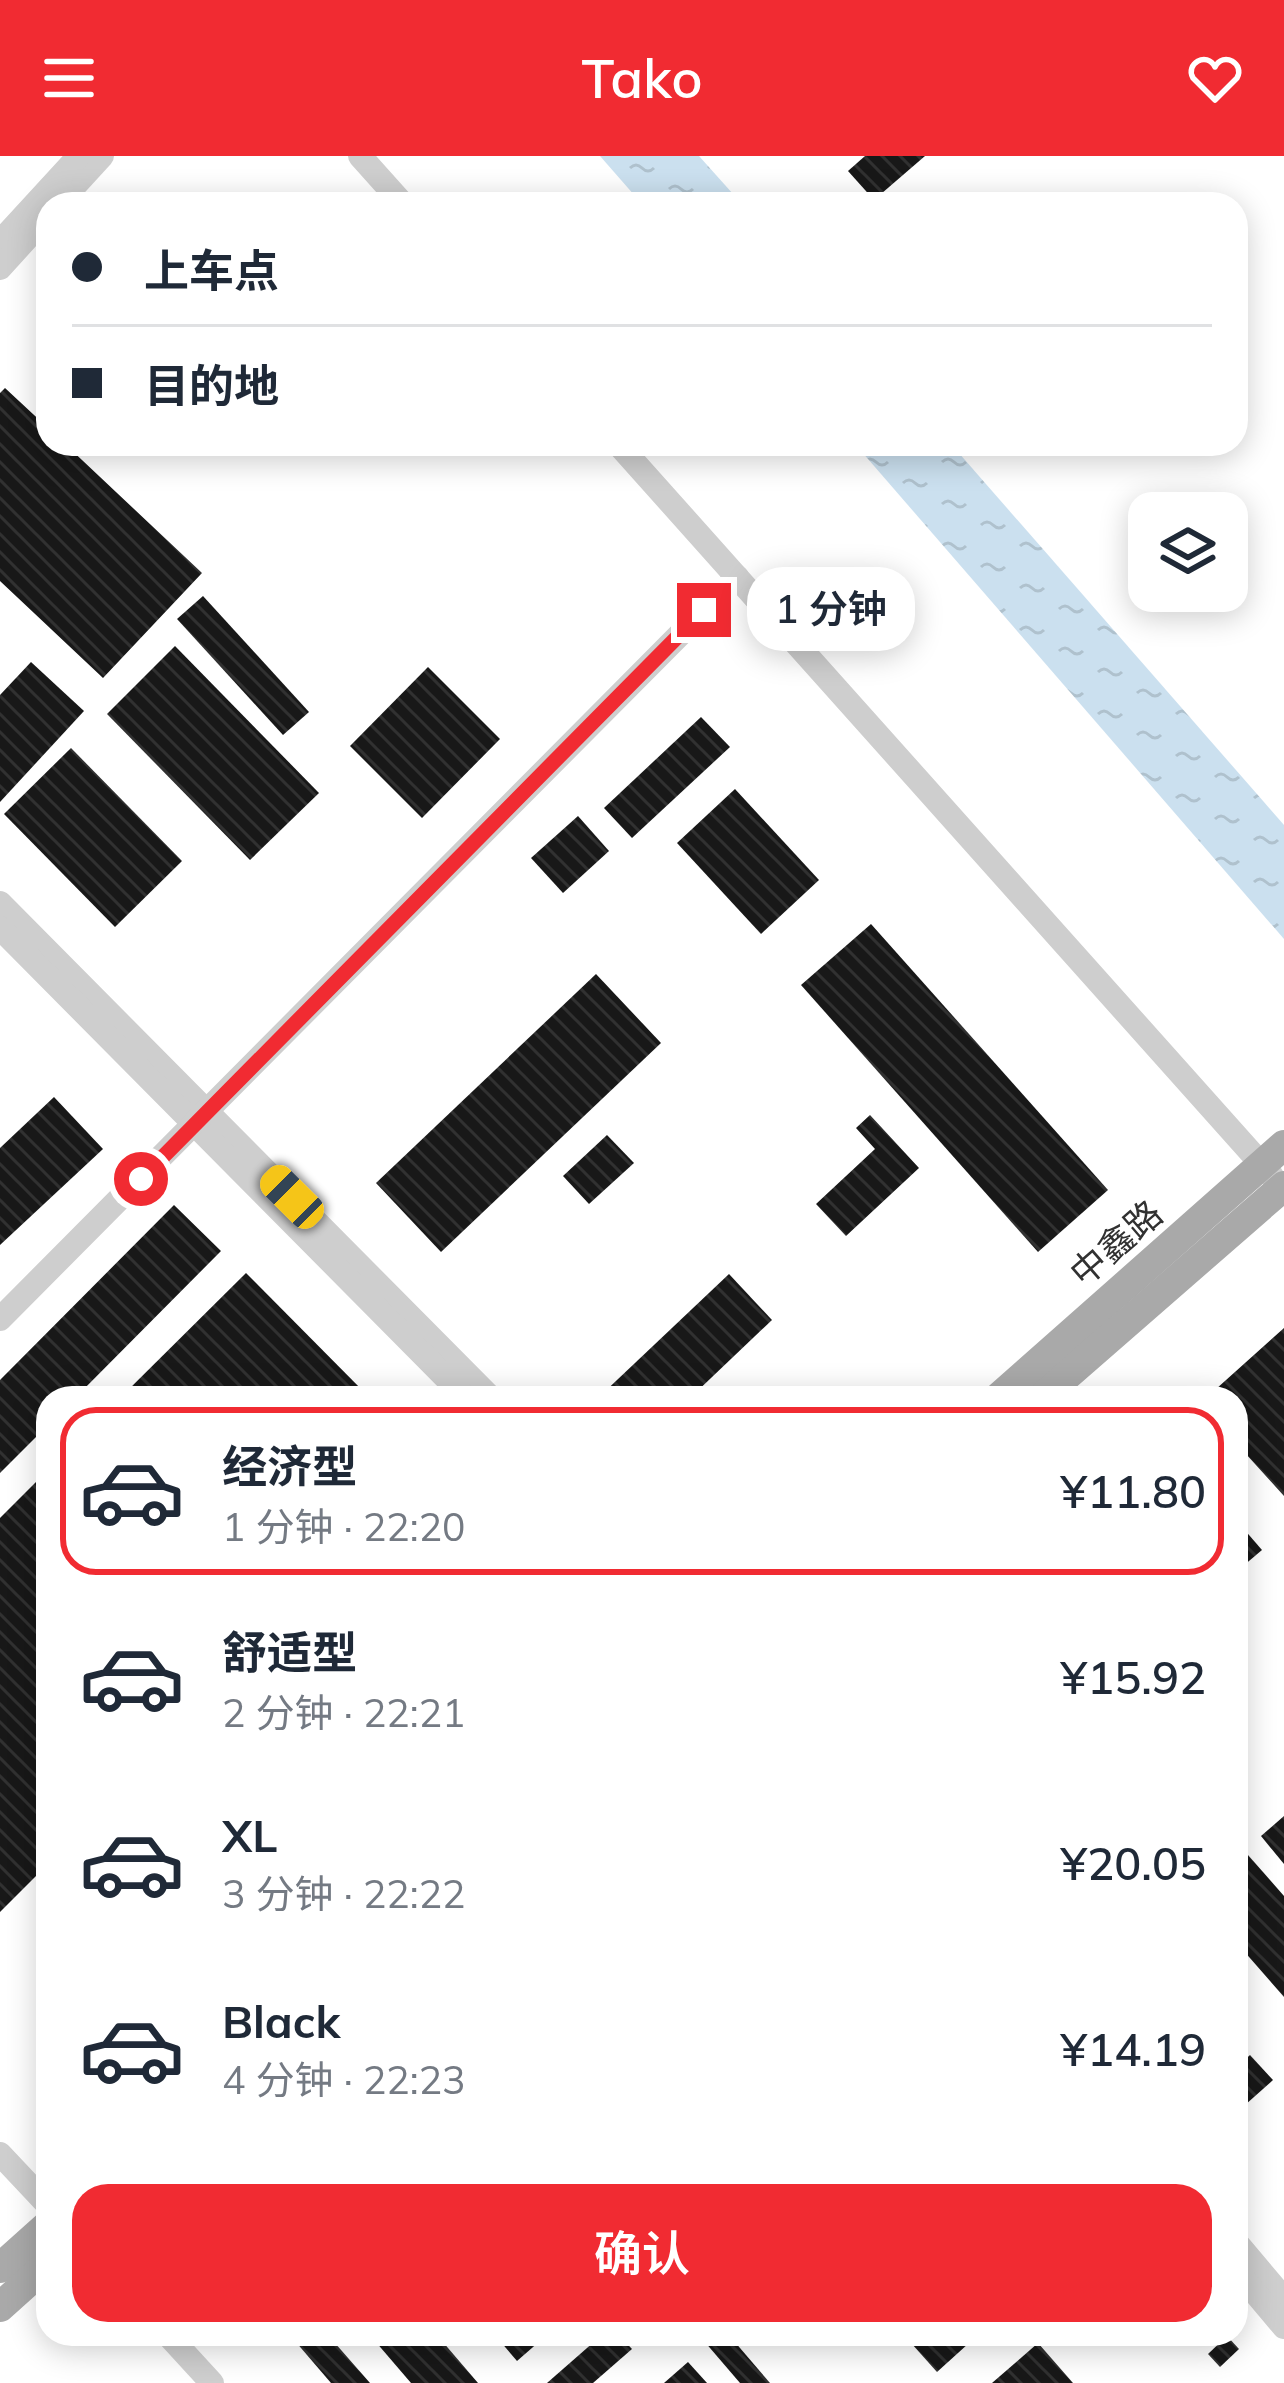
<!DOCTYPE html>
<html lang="zh">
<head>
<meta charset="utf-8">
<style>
	:root { --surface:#fff; --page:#f6f6f7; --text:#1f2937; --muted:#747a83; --line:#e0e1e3; --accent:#f12b32 }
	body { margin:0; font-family:Mulish,"Noto Sans SC",sans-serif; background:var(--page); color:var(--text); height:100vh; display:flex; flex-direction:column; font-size:45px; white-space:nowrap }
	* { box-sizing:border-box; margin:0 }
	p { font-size:39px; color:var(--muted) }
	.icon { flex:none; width:66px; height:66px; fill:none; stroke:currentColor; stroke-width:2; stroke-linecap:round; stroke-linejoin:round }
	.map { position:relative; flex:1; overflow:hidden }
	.side { position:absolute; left:36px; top:1230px; width:1212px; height:960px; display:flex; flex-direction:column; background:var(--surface); border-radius:36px; box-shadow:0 6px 30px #0003 }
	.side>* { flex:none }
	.guide { position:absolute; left:36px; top:36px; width:1212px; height:264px; border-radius:36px; box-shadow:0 6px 30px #0003; display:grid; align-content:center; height:264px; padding:0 36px; background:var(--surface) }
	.buttons { position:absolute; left:1128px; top:336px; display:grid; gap:24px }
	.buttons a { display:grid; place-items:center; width:120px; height:120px; border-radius:24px; background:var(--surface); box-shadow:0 6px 30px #0003; font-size:60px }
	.end { position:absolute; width:54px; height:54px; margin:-27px; border:15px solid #f12b32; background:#fff; box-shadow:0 0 0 6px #fff }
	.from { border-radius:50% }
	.bubble { position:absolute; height:84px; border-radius:36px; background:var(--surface); box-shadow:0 6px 30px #0003; font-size:39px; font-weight:600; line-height:84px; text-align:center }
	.car { position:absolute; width:36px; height:72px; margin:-36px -18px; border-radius:15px; box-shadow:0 0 9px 3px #0007; background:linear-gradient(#f5c518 24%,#345 0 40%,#f5c518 0 76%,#345 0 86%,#f5c518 0) }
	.guide b { display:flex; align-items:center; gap:42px; height:114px; font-size:45px }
	.guide b+b { border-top:3px solid var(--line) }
	.guide i { width:30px; height:30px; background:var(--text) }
	ul { padding:21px 0 0; list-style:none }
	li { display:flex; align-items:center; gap:36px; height:168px; margin:0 24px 18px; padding:0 12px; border:6px solid transparent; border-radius:36px }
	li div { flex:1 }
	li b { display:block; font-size:45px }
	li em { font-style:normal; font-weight:600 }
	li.selected { border-color:var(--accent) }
	li>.icon { width:108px; height:108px; stroke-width:1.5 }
	.button { display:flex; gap:24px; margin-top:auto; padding:24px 36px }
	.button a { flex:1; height:138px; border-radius:36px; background:var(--accent); color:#fff; font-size:48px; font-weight:600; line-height:138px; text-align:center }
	header { display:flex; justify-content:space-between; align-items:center; height:156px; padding:0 36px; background:var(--accent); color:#fff; font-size:54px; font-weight:600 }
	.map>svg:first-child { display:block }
	.water { fill:url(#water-ripples) }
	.building { fill:url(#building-back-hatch) }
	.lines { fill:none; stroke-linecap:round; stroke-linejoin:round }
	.minor { stroke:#cecece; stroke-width:24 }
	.major { stroke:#a9a9a9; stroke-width:30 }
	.route { stroke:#f12b32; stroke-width:15 }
	.labels { text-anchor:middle; stroke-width:12; stroke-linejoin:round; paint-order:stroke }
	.street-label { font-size:36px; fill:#313131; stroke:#fff }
</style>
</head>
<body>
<header><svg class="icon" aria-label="menu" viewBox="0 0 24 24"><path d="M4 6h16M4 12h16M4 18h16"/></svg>Tako<svg class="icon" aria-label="heart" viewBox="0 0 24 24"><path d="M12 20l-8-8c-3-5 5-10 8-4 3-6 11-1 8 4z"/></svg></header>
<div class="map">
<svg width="1284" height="2227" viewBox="0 0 1284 2227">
	<defs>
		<pattern id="water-ripples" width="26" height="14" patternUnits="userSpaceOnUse" patternTransform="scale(3)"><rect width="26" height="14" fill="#cbe0ef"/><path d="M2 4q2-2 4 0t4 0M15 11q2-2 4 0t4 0" fill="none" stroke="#afc1cd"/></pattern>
		<pattern id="building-back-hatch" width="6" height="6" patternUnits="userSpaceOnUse" patternTransform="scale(3)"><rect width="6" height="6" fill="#181818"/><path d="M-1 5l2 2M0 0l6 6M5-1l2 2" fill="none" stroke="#313131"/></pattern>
	</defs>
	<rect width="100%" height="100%" fill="#fff"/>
	<g class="water">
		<polygon points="600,0 699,0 742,48 642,48"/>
		<polygon points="855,288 951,288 1284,669 1284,783"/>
	</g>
	<g class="building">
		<polygon points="865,0 925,0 874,44 848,15"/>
		<polygon points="5,232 48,272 48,288 65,288 202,417 103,522 0,425 0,237"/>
		<polygon points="203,440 309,556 283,579 177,463"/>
		<polygon points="175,490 319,637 250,704 107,558"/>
		<polygon points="31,506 84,555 0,646 0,539"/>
		<polygon points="428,511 500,583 422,662 350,590"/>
		<polygon points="701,561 730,591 632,682 604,652"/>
		<polygon points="71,592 182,705 115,771 4,658"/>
		<polygon points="735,633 819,724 761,778 677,687"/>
		<polygon points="578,660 609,695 563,737 531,702"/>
		<polygon points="871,768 1108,1034 1038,1096 801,829"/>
		<polygon points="596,818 661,887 441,1096 376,1027"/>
		<polygon points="54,941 103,993 0,1089 0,992"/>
		<polygon points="870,959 919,1012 846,1080 816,1048 875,993 856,972"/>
		<polygon points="607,979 634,1007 589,1048 563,1020"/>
		<polygon points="174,1049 221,1095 75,1242 48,1242 48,1269 0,1317 0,1224"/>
		<polygon points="246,1117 370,1242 120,1242"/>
		<polygon points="729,1118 772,1164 690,1242 598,1242"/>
		<polygon points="1284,1172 1284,1340 1236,1287 1236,1242 1206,1242"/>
		<polygon points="48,1314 48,1708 0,1756 0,1362"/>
		<polygon points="1236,1364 1262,1394 1236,1416"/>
		<polygon points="1284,1660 1284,1708 1261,1680"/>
		<polygon points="1248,1699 1284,1740 1284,1841 1236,1786 1236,1709"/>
		<polygon points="1250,1899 1273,1924 1236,1957 1236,1912"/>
		<polygon points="289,2178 327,2178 370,2227 331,2227"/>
		<polygon points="369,2178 436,2178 478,2227 411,2227"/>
		<polygon points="494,2178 548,2178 517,2205"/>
		<polygon points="603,2178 618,2178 632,2193 593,2227 547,2227"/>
		<polygon points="698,2178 728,2178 770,2227 740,2227"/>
		<polygon points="903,2178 979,2178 937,2216"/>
		<polygon points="1227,2180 1239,2193 1220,2211 1208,2198"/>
		<polygon points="1038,2187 1073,2227 992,2227"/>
		<polygon points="688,2206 707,2227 664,2227"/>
	</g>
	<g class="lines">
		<g class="minor">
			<polyline points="360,0 403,48"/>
			<polyline points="58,48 102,0"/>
			<polyline points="0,86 79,0"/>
			<polyline points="0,112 48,59"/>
			<polyline points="618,288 1272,1020"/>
			<polyline points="0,747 491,1242"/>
			<polyline points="0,772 466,1242"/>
			<polyline points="0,1163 737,421"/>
			<polyline points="0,1998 48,2049"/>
			<polyline points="1236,2086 1284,2143"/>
			<polyline points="1236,2114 1284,2171"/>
			<polyline points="167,2178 212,2227"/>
		</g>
		<g class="major">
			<polyline points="998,1242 1284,989"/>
			<polyline points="1041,1242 1284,1030"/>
			<polyline points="0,2112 48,2069"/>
			<polyline points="0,2151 48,2108"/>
		</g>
	</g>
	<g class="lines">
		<polyline class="route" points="141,1023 704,454"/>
	</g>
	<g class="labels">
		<g class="street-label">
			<text transform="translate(1116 1087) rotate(-41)" y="13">中鑫路</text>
		</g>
	</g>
</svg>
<div class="buttons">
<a><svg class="icon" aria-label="layers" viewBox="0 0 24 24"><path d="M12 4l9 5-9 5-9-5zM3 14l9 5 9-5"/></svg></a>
</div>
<i class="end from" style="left:141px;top:1023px"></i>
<i class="end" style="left:704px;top:454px"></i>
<div class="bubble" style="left:747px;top:411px;width:168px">1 分钟</div>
<i class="car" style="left:292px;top:1041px;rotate:315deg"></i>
<div class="guide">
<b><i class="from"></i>上车点</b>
<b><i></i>目的地</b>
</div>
<section class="side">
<ul>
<li class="selected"><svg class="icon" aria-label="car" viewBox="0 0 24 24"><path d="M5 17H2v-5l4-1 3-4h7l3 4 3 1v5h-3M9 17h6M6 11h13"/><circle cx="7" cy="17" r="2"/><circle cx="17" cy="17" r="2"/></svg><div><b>经济型</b><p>1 分钟 · 22:20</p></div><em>¥11.80</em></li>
<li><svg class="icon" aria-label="car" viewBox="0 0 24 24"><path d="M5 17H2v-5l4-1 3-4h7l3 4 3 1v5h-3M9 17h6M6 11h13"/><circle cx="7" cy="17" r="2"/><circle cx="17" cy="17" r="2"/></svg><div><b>舒适型</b><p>2 分钟 · 22:21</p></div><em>¥15.92</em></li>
<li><svg class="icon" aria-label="car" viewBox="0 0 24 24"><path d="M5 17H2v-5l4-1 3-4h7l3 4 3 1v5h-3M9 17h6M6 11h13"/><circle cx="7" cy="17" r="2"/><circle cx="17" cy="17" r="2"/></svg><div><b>XL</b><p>3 分钟 · 22:22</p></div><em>¥20.05</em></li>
<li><svg class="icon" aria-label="car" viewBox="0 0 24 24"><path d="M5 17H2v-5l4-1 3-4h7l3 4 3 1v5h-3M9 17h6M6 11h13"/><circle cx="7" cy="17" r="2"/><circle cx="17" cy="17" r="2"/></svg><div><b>Black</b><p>4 分钟 · 22:23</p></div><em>¥14.19</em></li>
</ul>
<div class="button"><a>确认</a></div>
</section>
</div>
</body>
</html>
